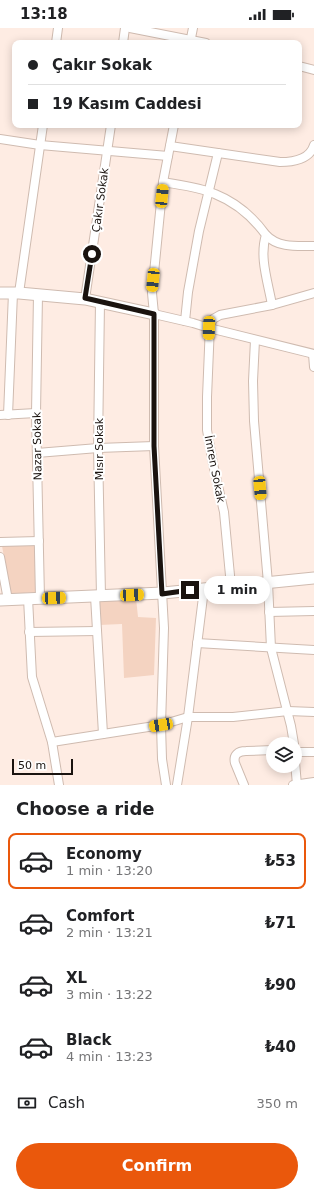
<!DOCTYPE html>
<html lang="en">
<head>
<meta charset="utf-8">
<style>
	:root { --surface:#fff; --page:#f6f6f6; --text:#202124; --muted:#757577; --line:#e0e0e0; --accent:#ea580c }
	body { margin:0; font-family:"DejaVu Sans",sans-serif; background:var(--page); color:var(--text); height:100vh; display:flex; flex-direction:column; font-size:15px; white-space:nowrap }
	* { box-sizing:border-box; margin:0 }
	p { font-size:13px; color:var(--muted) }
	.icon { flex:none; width:22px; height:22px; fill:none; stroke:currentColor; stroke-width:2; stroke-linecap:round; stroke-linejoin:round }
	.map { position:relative; height:757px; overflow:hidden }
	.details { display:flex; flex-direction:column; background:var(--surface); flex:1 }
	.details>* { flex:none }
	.guide { position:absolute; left:12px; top:12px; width:290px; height:88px; border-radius:8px; box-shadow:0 2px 10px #0003; display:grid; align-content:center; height:88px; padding:0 16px; background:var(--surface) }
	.fabs { position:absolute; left:266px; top:709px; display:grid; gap:8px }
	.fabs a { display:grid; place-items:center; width:36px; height:36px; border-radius:50%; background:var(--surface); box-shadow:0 2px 10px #0003; font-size:20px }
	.scale { position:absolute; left:12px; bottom:10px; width:61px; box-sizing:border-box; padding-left:4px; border:2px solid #1a130f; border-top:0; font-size:11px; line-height:14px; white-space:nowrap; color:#1a130f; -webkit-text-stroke:3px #fff; paint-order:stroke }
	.end { position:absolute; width:18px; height:18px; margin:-9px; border:5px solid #1a130f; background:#fff; box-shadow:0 0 0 2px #fff }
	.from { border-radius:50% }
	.bubble { position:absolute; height:28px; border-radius:14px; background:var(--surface); box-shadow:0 2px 10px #0003; font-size:13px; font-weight:700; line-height:28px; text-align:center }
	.car { position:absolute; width:12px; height:24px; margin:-12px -6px; border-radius:5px; box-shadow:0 0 3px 1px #0007; background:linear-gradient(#f5c518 24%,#345 0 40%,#f5c518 0 76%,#345 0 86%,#f5c518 0) }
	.guide b { display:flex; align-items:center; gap:14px; height:38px; font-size:15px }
	.guide b+b { border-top:1px solid var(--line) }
	.guide i { width:10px; height:10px; background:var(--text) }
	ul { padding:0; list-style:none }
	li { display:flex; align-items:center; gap:12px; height:56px; margin:0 8px 6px; padding:0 8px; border:2px solid transparent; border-radius:8px }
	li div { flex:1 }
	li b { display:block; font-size:15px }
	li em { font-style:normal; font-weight:700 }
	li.active { border-color:var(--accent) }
	li>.icon { width:36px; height:36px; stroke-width:1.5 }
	h2 { padding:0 16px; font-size:18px; line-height:48px }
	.pay { display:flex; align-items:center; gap:10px; height:44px; padding:0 16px; font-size:15px }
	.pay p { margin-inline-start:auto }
	.primary-button { display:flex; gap:8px; margin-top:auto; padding:8px 16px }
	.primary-button a { flex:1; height:46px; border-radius:24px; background:var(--accent); color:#fff; font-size:16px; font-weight:700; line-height:46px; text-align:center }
	.status { display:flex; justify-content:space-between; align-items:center; height:28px; padding:0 20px; background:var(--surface); direction:ltr }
	.status svg { height:11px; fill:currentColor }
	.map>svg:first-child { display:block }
	.green { fill:#f4d3c1 }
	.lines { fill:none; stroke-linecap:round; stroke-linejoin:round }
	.street-casing { stroke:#cfbbb0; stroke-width:10 }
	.secondary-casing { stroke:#cfbbb0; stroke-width:13 }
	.street { stroke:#fff; stroke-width:8 }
	.secondary { stroke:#fff; stroke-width:11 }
	.route { stroke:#1a130f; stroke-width:5 }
	.labels { text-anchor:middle; stroke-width:4; stroke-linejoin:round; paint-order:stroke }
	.street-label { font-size:11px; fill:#1a130f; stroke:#fff }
</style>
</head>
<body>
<div class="status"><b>13:18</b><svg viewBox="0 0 49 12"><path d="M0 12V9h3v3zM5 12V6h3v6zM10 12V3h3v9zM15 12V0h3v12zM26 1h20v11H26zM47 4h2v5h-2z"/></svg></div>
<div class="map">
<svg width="314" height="757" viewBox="0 0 314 757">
	<rect width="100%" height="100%" fill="#feece3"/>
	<g class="green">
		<polygon points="35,517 36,564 11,566 2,518"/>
		<polygon points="136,570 138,589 156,590 154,647 124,650 122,596 99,597 98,573"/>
	</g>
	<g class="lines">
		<defs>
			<g id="street">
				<polyline points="130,0 206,15"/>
				<polyline points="56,15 58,0"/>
				<polyline points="123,15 125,0"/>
				<polyline points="190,15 193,0"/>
				<polyline points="299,38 314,42"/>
				<polyline points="0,111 40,117 168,128"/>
				<path d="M170 118 280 134C293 134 310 131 314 117"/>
				<path d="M163 154C180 157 199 159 215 166 235 174 253 189 266 207 259 229 268 254 272 277"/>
				<path d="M266 207C278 220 297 218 314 218"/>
				<polyline points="19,265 43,97"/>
				<polyline points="38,267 36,385 40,570"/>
				<polyline points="85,271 111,97"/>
				<polyline points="100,274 98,420 101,568"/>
				<polyline points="154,286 193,295 209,300 314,326"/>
				<polyline points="185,293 188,264 199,203 218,125"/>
				<polyline points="255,312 253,353 254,393 268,555 271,620 291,698 294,716"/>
				<polyline points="313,326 314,339"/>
				<polyline points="0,387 36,385"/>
				<polyline points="8,387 13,265"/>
				<polyline points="37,425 98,420 154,418"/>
				<polyline points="0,514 39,513"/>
				<polyline points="0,529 8,572"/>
				<polyline points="231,558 224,484 213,436 207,402 207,369 210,297 213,291 220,287 272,277 314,265"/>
				<polyline points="95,568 103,706"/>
				<polyline points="28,570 32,649 52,714 59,757"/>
				<polyline points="269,584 314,583"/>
				<polyline points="29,604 97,603"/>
				<polyline points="197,615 314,622"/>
				<polyline points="52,714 161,697 188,689 233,689 288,683 314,684"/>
				<polyline points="295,724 314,724"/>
				<polyline points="295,734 297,757"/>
				<polyline points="166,757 162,731 161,697 164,600 154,418 154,286 152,265 163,154 174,97"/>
				<polyline points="177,757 188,689 204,561"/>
				<path d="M244 757 235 735C233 727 238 723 246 723L273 722"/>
				<polyline points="293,757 314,754"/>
			</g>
			<g id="secondary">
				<polyline points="0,265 19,265 85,271 154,286"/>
				<polyline points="0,572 163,565 314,550"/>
			</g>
		</defs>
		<use href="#street" class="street-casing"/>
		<use href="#secondary" class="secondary-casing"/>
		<use href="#street" class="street"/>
		<use href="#secondary" class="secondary"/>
	</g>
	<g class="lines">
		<polyline class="route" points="92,226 85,270 154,286 154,418 162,566 190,562"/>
	</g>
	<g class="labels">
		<g class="street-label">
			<text transform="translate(100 172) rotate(-82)" y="4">Çakır Sokak</text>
			<text transform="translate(37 418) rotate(-91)" y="4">Nazar Sokak</text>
			<text transform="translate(99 421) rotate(-90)" y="4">Mısır Sokak</text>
			<text transform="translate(215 441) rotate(79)" y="4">İmren Sokak</text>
		</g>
	</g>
</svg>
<div class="fabs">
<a><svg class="icon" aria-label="layers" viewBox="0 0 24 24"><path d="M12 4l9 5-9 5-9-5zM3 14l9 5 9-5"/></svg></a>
</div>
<div class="scale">50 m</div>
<i class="end from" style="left:92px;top:226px"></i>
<i class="end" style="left:190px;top:562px"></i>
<div class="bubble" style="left:204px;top:548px;width:66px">1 min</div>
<i class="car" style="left:162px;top:168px;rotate:6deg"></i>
<i class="car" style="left:153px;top:252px;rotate:186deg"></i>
<i class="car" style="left:209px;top:300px;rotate:182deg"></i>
<i class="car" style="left:260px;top:460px;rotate:175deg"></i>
<i class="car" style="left:132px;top:567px;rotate:87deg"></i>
<i class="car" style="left:54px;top:570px;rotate:88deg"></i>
<i class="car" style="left:161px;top:697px;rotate:261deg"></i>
<div class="guide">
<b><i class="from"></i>Çakır Sokak</b>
<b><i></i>19 Kasım Caddesi</b>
</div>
</div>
<section class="details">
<h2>Choose a ride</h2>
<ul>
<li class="active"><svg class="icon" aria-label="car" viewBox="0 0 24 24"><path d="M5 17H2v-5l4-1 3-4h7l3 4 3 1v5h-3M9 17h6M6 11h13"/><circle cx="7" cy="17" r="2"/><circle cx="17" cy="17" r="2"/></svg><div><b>Economy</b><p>1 min · 13:20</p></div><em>₺53</em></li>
<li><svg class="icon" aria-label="car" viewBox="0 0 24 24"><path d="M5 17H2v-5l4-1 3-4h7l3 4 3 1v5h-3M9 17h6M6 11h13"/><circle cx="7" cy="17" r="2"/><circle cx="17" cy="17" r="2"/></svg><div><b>Comfort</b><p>2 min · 13:21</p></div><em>₺71</em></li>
<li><svg class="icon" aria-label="car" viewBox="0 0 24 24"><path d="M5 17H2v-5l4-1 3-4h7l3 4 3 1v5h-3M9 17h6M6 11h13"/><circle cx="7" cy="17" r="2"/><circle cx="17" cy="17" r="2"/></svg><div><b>XL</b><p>3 min · 13:22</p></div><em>₺90</em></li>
<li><svg class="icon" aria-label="car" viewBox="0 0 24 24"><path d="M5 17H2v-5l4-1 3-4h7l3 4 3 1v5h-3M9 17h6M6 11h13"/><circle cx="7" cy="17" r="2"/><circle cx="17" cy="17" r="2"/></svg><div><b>Black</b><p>4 min · 13:23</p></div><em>₺40</em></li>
</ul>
<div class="pay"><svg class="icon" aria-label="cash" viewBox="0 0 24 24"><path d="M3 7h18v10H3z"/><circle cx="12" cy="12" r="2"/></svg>Cash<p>350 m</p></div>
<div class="primary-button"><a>Confirm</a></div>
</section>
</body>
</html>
